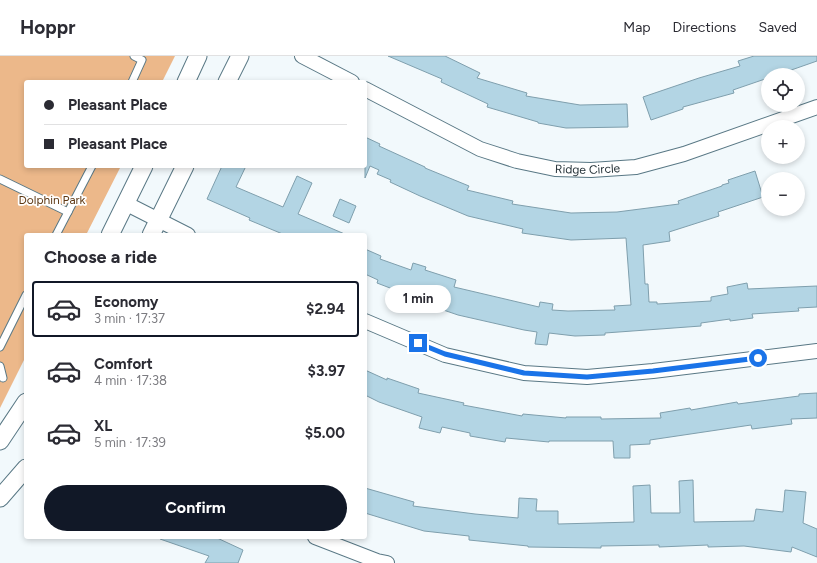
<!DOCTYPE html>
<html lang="en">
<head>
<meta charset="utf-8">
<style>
	:root { --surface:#fff; --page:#f7f7f7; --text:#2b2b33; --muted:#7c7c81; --line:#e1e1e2; --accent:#111827 }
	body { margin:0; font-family:Figtree,sans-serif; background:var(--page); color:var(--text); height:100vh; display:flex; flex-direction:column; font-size:15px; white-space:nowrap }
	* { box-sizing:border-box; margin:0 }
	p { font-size:13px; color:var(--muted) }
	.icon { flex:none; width:22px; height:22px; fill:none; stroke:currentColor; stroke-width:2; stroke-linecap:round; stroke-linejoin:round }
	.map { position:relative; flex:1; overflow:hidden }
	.drawer { position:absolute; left:24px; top:177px; width:343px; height:306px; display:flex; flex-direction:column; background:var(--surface); border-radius:4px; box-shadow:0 2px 6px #0003 }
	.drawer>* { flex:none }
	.guide { position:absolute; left:24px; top:24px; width:343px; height:88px; border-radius:4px; box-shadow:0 2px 6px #0003; display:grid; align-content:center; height:88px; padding:0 20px; background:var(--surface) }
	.buttons { position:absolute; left:761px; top:12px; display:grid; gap:8px }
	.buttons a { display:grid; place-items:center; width:44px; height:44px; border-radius:50%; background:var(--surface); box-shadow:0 2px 6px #0003; font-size:20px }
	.end { position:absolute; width:18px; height:18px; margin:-9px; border:5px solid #1a73e8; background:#fff; box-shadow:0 0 0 2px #fff }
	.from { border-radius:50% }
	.bubble { position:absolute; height:28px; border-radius:14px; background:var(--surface); box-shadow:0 2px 6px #0003; font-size:13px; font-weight:700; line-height:28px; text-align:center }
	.guide b { display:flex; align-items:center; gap:14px; height:38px; font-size:15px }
	.guide b+b { border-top:1px solid var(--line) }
	.guide i { width:10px; height:10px; background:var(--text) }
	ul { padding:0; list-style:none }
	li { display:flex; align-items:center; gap:12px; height:56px; margin:0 8px 6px; padding:0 12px; border:2px solid transparent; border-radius:4px }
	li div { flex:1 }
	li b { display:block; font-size:15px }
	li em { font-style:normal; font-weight:700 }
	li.on { border-color:var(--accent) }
	li>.icon { width:36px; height:36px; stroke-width:1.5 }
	h2 { padding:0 20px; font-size:18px; line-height:48px }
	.action { display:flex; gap:8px; margin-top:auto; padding:8px 20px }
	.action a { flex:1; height:46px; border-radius:24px; background:var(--accent); color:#fff; font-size:16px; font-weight:700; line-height:46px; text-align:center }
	header { display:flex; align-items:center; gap:24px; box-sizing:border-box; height:56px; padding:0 20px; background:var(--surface); border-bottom:1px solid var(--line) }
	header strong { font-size:19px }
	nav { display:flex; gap:22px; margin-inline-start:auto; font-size:14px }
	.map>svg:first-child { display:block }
	.green { fill:#ecb88a }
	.building { fill:#b3d5e4; stroke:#7f9fad }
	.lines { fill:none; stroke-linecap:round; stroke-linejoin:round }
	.service-casing { stroke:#597885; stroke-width:9 }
	.minor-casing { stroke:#597885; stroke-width:16 }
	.tertiary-casing { stroke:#597885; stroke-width:19 }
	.service { stroke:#fff; stroke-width:7 }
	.minor { stroke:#fff; stroke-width:14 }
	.tertiary { stroke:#fff; stroke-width:17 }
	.route { stroke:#1a73e8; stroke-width:5 }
	.labels { text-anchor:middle; stroke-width:3.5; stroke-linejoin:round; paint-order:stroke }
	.street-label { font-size:12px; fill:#253238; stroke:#fff }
	.park-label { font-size:12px; fill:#5e3914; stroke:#fff }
</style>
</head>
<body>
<header>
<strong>Hoppr</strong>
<nav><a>Map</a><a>Directions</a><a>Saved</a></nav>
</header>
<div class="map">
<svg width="817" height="507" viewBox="0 0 817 507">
	<rect width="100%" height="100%" fill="#f2f9fc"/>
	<polygon class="green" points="0,0 175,0 162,26 26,26 26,110 121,110 86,179 26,179 26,300 0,352"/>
	<g class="building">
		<polygon points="388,0 445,0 480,17 477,22 527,37 526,40 580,49 627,48 628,71 566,72 538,67 538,66 487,51 488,48 441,26 442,23"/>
		<polygon points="754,0 817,0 817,5 777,19 768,19 768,22 733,34 734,37 683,51 683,53 651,64 643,41 699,22 740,10 738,5"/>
		<polygon points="365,81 380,88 379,90 425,111 425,112 469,130 467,134 513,145 512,148 571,157 617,156 679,148 678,145 722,130 722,129 729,127 728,124 755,115 763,141 718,156 719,160 669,176 670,185 643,189 645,228 648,228 649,246 657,246 657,248 711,245 711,241 728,238 727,231 747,227 748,233 817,230 817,251 798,252 799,255 752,258 753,262 730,265 730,263 701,267 701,270 605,277 605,279 575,280 549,277 547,289 535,288 537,276 524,274 458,259 423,247 424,245 377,227 378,224 365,218 365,193 381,200 380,203 411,214 413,207 426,211 425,214 456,224 454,231 539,251 540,246 553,248 552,254 568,255 615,254 614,250 631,249 626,182 571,184 522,177 523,173 468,160 420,140 390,126 391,124 377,118 379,114 370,110 365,122"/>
		<polygon points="222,110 246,110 236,131 283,151 297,120 312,127 298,158 347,179 285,179 249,164 250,162 207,143"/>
		<polygon points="340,143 356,150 349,167 333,160"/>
		<polygon points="365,314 387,324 387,322 419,333 418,337 464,347 463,349 522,360 523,358 566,362 566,361 601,361 601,363 661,362 660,357 690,352 691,354 737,346 738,348 799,340 799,338 817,337 817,362 791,363 792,368 752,373 751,369 650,384 650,388 630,389 630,402 614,402 613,385 549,385 549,386 506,382 505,386 470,380 470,377 442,371 440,377 419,372 422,361 379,346 365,339"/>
		<polygon points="693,424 694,466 754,465 756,453 783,456 785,434 806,436 803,467 817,473 817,501 792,491 791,496 744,490 708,491 708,489 659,491 659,489 601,490 601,492 528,491 528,490 469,484 469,480 424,475 365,457 365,432 414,446 413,450 475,458 518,462 519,442 537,443 536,455 558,455 558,468 634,466 633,430 650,429 651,457 680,457 679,425"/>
		<polygon points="160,481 215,481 243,494 238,507 205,507 209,500 160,483"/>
	</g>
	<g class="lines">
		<defs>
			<g id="service">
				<polyline points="132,26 142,4 134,0"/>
				<polyline points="0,123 68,156"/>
				<polyline points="56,179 92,110"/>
				<polyline points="0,291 26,239"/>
				<polyline points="0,310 3,322"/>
			</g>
			<g id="minor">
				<polyline points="302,0 352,26"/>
				<path id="s1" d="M365 33 480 93 517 105 555 113 591 114 636 111 684 98 817 51"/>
				<polyline points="125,147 188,179"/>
				<polyline points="365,265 445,299 524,317 587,321 653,315 817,295"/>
				<polyline points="315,481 377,505 387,507"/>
			</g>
			<g id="tertiary">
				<polyline points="186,26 198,0"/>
				<polyline points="227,26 240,0"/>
				<polyline points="110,179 144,110"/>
				<polyline points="151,179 185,110"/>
				<polyline points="0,385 26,346"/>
				<polyline points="0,442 26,412"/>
			</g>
		</defs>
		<use href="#service" class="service-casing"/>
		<use href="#minor" class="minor-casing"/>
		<use href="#tertiary" class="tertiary-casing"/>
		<use href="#service" class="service"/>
		<use href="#minor" class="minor"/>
		<use href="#tertiary" class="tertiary"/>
	</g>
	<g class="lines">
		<polyline class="route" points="418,287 445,298 524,317 587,321 653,315 758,302"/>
	</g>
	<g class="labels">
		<g class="street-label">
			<text dy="4" stroke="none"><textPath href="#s1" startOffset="240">Ridge Circle</textPath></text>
		</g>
		<g class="park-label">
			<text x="52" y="148">Dolphin Park</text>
		</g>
	</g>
</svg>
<div class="buttons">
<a><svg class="icon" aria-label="locate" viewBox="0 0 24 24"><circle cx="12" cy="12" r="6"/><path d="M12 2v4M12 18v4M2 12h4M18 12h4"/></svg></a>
<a>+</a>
<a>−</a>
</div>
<i class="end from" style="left:758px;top:302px"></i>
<i class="end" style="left:418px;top:287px"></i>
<div class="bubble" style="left:385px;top:229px;width:66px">1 min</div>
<div class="guide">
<b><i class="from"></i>Pleasant Place</b>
<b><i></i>Pleasant Place</b>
</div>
<section class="drawer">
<h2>Choose a ride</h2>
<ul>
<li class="on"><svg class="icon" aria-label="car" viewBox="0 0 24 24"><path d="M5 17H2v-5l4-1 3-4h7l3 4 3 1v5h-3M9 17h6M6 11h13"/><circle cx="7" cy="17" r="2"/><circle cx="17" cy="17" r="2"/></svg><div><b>Economy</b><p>3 min · 17:37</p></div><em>$2.94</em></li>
<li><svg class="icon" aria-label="car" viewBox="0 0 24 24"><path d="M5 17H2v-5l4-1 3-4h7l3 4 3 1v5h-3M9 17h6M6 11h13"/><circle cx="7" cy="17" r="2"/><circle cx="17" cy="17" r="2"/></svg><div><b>Comfort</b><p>4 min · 17:38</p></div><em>$3.97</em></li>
<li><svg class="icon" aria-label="car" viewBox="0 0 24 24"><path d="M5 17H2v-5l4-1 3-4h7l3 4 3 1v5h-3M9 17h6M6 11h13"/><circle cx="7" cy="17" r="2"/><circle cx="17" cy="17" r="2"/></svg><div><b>XL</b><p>5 min · 17:39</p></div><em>$5.00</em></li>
</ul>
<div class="action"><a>Confirm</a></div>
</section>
</div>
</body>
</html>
